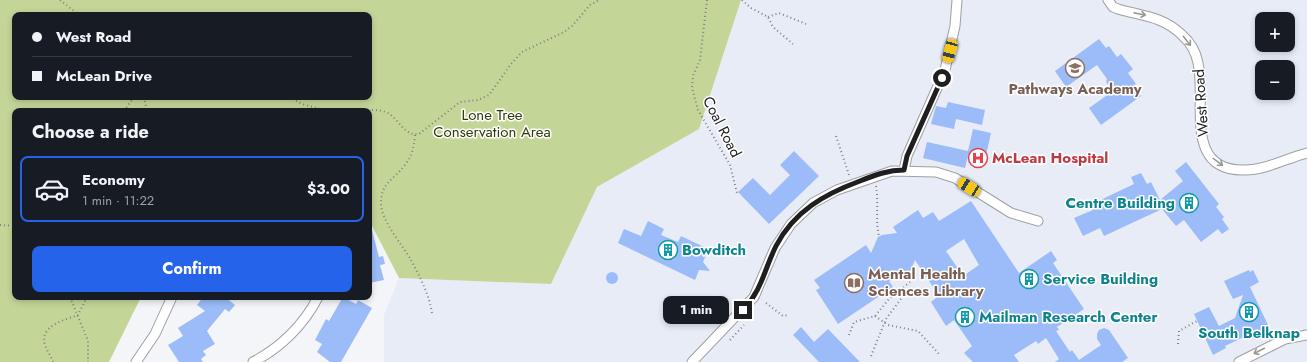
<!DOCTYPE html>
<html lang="en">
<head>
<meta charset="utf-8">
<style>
	:root { --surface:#171b24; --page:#242831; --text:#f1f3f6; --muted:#9ea1a6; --line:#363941; --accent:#2563eb }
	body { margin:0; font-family:Jost,sans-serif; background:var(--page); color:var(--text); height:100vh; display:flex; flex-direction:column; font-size:15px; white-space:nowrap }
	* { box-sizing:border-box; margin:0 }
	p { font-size:13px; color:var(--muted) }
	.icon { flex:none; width:22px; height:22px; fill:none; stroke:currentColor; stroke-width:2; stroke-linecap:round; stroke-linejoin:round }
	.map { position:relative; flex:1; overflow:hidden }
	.drawer { position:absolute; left:12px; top:108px; width:360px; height:192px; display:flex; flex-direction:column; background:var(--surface); border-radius:8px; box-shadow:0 2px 6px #0003 }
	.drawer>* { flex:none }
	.guide { position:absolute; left:12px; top:12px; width:360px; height:88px; border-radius:8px; box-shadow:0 2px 6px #0003; display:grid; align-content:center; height:88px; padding:0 20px; background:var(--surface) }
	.fabs { position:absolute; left:1255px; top:12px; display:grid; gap:8px }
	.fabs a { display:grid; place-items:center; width:40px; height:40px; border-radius:8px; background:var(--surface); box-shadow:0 2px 6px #0003; font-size:20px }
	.end { position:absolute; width:18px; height:18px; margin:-9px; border:5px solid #1f1f21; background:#fff; box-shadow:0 0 0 2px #fff }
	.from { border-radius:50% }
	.bubble { position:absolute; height:28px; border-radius:8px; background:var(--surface); box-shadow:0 2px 6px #0003; font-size:13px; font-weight:700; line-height:28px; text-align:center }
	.car { position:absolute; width:12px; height:24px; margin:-12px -6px; border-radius:5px; box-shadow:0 0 3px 1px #0007; background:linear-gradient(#f5c518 24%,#345 0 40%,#f5c518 0 76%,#345 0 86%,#f5c518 0) }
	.guide b { display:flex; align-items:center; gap:14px; height:38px; font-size:15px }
	.guide b+b { border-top:1px solid var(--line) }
	.guide i { width:10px; height:10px; background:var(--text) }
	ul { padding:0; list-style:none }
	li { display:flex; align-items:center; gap:12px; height:66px; margin:0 8px 6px; padding:0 12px; border:2px solid transparent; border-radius:8px }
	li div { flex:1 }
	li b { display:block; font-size:15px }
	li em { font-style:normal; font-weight:700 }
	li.current { border-color:var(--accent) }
	li>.icon { width:36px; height:36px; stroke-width:1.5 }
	h2 { padding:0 20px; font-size:18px; line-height:48px }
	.button { display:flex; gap:8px; margin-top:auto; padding:8px 20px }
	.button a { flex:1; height:46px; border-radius:8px; background:var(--accent); color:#fff; font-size:16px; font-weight:700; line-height:46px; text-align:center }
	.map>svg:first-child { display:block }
	.built { fill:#e7ecf6; fill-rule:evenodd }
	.green { fill:#c3d698; fill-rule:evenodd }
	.building { fill:#9bbcf8; fill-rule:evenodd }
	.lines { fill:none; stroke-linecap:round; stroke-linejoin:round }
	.street-casing { stroke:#9ea0a2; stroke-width:11 }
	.path { stroke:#7f8082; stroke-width:2; stroke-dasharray:1 3; stroke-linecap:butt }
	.street { stroke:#fff; stroke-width:9 }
	.oneway { stroke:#9a9a9b }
	.route { stroke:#1f1f21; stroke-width:5 }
	.labels { text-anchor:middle; stroke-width:3; stroke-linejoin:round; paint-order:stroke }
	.education-label { font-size:15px; font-weight:bold; fill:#785e54; stroke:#fff }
	.street-label { font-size:15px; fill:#1f1f21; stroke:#fff }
	.park-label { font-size:15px; fill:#2f3a06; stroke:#fff }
	.health-label { font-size:15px; font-weight:bold; fill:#be3a42; stroke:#fff; text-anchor:start }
	.culture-label { font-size:15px; font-weight:bold; fill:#0d838f; stroke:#fff; text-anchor:start }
</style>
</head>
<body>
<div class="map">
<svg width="1307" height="362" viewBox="0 0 1307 362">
	<rect width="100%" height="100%" fill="#f4f5f8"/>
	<path class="built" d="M741 0H1307V362H384V315L399 278 551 284 597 187 699 129ZM1262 19H1288V45H1262ZM1262 67H1288V93H1262Z"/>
	<path class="green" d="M0 0H741L699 129 597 187 551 284 399 278 369 220V111H15V297H141L109 362H0ZM15 15H369V97H15Z"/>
	<g class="building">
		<polygon points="1099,39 1106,48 1109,46 1117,57 1121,54 1133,69 1128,73 1136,84 1133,86 1141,96 1101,125 1089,108 1113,91 1106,82 1107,79 1097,65 1066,87 1055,71"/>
		<polygon points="948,102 985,110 982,125 956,119 954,129 931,124 936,106 946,108"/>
		<polygon points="973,129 991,133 985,160 968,156 965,168 923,158 927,142 968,151"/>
		<polygon points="794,151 819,176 769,224 738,192 753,178 770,195 790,175 780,165"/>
		<polygon points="1186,162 1219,204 1216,207 1224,217 1222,219 1229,229 1222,234 1218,229 1201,242 1184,220 1176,226 1162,209 1104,236 1100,228 1083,236 1074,218 1093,210 1090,205 1134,184 1131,177 1141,173 1147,184 1151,182 1160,200 1183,181 1175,171"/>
		<path d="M971 201 1019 273 1051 251 1057 260 1053 263 1084 309 1057 327 1059 330 1056 331 1070 352 1072 350 1079 360 1101 345 1097 339V334L1099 330 1104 328 1109 330 1128 358 1122 362H1055L1059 359 1046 338 1038 344 1036 341 1014 355 1019 362H973L964 353 972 346 954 320 946 326 931 302 937 297 936 294 937 293 915 260 908 276 889 281 893 287 838 324 816 290 820 288 814 280 866 245 871 253 878 237 882 235 897 233 893 227 918 210 923 218 933 212 939 221ZM964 239 979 265 963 276 946 251Z"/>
		<polygon points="648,221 664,229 661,235 678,242 681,236 704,247 701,253 706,255 703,262 710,271 699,270 695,280 618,243 624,229 641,236"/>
		<polygon points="372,230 379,257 383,256 385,264 380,265 384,280 369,283 369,231"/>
		<polygon points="1249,270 1250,272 1253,270 1259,282 1250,287 1269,327 1257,333 1256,331 1225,346 1226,348 1213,355 1194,314 1209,307 1219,326 1235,318 1243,295 1233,299 1224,281"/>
		<circle cx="612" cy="278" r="6"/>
		<polygon points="203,297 225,297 235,305 229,312 225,309 207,331 215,344 203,351 206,355 201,359 203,362 179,362 168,345 183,336 178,328 205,311 197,305"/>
		<polygon points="343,297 356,304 358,300 372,308 341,362 330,362 317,352 322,344 315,340 326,319 329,321"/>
		<polygon points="801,327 814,342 828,329 860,362 819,362 793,335"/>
	</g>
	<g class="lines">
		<defs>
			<g id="street">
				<path d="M1108 0 1113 7 1118 9C1141 16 1163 16 1182 35 1190 42 1196 52 1198 63 1207 100 1182 172 1245 170 1266 170 1287 158 1307 153"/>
				<polyline points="904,170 907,156 945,70 955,26 957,0"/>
				<polyline points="136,362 155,334 172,297"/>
				<path d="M253 362C280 348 304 325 318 297"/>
				<polyline points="692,362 754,297 775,248 791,224 813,203 837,190 892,171 936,172 955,178 1011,213 1038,221"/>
				<polyline points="1239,362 1285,339 1307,335"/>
			</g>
		</defs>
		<use href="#street" class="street-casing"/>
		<g class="path">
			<polyline points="60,0 79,15"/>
			<polyline points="707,0 700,60 693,76 692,88 698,110 730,165 737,193"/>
			<polyline points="742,0 751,8 768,17 773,27 793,44"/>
			<polyline points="768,17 779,13 806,24"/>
			<polyline points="144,97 147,111"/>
			<polyline points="289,97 302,104 327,111"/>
			<polyline points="124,111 134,97"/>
			<path d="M360 111C368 110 377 109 386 112 398 117 404 137 419 134L460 102 478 100 489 95 511 64 522 52 564 32 572 26 590 5 599 0"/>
			<path d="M415 135C414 147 412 157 404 166 394 180 381 182 381 203 381 221 402 244 411 260 420 277 429 294 432 313"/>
			<polyline points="836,136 849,175"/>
			<path d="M876 186C879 203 875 220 879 236"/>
			<polyline points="0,225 15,226"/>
			<polyline points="900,290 918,294"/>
			<polyline points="70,297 88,341 88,362"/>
			<polyline points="766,303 783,316 789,315"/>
			<polyline points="875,316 888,325 918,331 939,354"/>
			<polyline points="849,335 854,322 875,316 889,299 910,282"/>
			<polyline points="730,340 744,325"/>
			<polyline points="1178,344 1179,331 1197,321"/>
			<polyline points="871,356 886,319 906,292"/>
			<path d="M53 362C51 356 47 351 45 345 39 326 64 320 78 315L87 297"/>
		</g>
		<use href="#street" class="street"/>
	</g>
	<defs><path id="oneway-shaft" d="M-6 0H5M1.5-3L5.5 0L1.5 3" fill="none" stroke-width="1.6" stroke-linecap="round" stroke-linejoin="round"/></defs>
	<g class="oneway">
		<use href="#oneway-shaft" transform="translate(1140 14) rotate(11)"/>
		<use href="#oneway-shaft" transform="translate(1187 41) rotate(52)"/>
		<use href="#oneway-shaft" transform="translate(1218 162) rotate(36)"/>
		<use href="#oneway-shaft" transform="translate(1259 351) rotate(153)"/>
	</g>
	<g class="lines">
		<path class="route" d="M743 310C762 290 764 270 776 246 794 211 825 194 860 181 875 175 888 170 904 170L907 156 942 78"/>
	</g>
	<defs>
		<symbol id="school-ring" viewBox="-11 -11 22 22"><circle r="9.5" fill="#fff" stroke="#8d6e63" stroke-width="1.5"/><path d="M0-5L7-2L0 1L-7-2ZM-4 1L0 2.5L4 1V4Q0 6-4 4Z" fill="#8d6e63"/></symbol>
		<symbol id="hospital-ring" viewBox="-11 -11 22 22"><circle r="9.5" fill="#fff" stroke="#e0444e" stroke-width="1.5"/><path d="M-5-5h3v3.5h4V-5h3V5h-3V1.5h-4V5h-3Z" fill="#e0444e"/></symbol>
		<symbol id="building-ring" viewBox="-11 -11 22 22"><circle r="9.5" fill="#fff" stroke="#0f9aa8" stroke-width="1.5"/><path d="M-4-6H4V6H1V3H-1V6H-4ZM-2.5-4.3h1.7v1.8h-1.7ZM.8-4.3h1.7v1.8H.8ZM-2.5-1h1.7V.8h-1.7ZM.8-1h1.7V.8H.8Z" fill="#0f9aa8"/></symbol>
		<symbol id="library-ring" viewBox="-11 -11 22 22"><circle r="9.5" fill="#fff" stroke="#8d6e63" stroke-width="1.5"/><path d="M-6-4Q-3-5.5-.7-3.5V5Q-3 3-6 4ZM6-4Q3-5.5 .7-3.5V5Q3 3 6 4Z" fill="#8d6e63"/></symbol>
	</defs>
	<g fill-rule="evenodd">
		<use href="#school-ring" x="1064" y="57" width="22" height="22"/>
		<use href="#hospital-ring" x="967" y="147" width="22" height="22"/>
		<use href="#building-ring" x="1178" y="192" width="22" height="22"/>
		<use href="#building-ring" x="657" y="239" width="22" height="22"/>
		<use href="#building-ring" x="1018" y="268" width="22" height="22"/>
		<use href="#library-ring" x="843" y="272" width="22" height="22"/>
		<use href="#building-ring" x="1238" y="301" width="22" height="22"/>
		<use href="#building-ring" x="954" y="306" width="22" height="22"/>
	</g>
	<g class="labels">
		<g class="education-label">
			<text x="1075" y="94">Pathways Academy</text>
			<text x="868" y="279" text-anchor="start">Mental Health<tspan x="868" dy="17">Sciences Library</tspan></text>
		</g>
		<g class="street-label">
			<text transform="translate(1201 103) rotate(-94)" y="5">West Road</text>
			<text transform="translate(722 127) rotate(63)" y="5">Coal Road</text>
		</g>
		<g class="park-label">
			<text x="492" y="120">Lone Tree<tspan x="492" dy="17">Conservation Area</tspan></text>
		</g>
		<g class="health-label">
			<text x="992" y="163">McLean Hospital</text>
		</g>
		<g class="culture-label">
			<text x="1175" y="208" text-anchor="end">Centre Building</text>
			<text x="682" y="255">Bowditch</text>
			<text x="1043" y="284">Service Building</text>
			<text x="979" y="322">Mailman Research Center</text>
			<text x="1249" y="338" text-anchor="middle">South Belknap</text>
		</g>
	</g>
</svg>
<div class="fabs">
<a>+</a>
<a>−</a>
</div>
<i class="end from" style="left:942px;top:78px"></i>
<i class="end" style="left:743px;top:310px"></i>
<div class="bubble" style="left:663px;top:296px;width:66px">1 min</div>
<i class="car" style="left:950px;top:51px;rotate:195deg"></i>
<i class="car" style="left:969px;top:187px;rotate:302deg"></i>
<div class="guide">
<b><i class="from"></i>West Road</b>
<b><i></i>McLean Drive</b>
</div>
<section class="drawer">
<h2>Choose a ride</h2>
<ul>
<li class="current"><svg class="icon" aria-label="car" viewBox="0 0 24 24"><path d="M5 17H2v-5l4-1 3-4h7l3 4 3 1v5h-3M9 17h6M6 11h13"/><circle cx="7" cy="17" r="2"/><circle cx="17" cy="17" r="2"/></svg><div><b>Economy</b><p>1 min · 11:22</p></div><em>$3.00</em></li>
</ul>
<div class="button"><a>Confirm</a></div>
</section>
</div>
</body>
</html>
